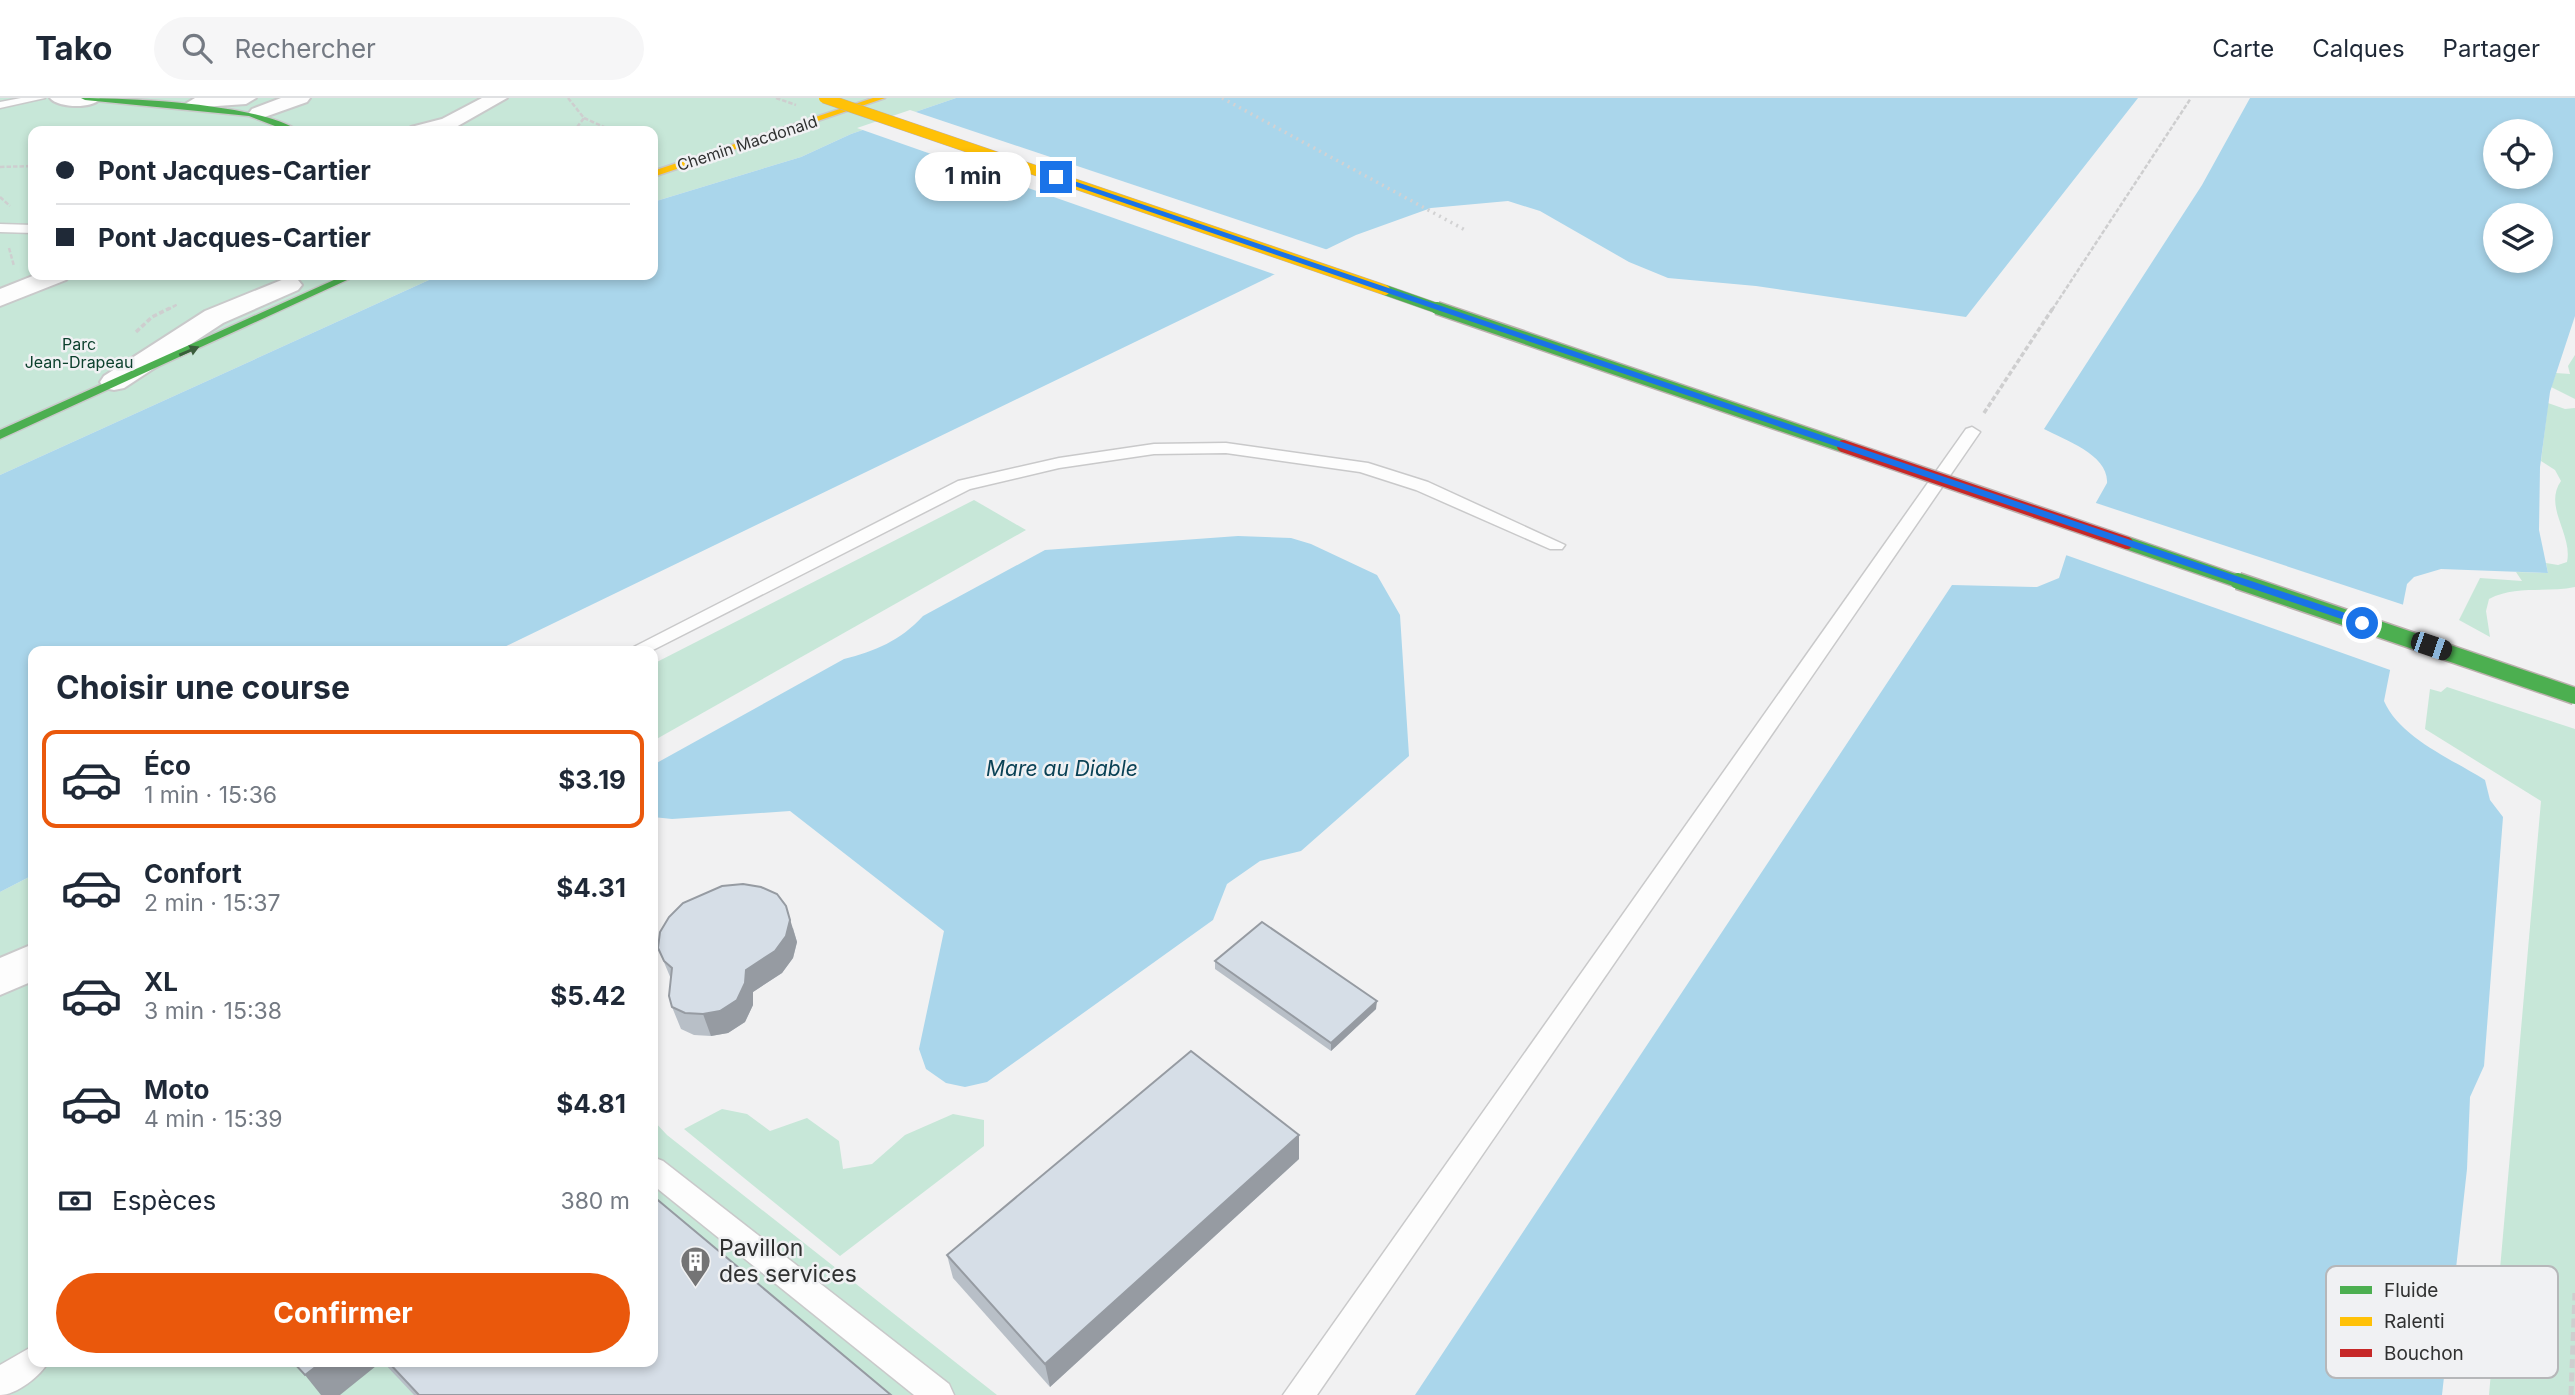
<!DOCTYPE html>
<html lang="fr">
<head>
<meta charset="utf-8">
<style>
	:root { --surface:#fff; --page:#f6f6f7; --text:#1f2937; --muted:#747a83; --line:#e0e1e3; --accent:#ea580c }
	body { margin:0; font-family:Inter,sans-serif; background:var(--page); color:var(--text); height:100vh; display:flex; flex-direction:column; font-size:26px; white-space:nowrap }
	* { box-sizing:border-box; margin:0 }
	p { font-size:23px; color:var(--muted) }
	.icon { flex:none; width:38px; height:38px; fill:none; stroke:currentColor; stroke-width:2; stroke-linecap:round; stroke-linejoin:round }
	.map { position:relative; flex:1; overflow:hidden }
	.panel { position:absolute; left:28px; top:548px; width:630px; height:721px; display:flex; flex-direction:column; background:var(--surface); border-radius:14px; box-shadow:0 4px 10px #0003 }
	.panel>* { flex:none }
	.banner { position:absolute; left:28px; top:28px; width:630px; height:154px; border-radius:14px; box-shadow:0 4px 10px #0003; display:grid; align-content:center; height:154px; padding:0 28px; background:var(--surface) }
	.fabs { position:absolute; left:2483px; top:21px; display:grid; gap:14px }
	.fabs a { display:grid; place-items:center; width:70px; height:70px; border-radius:50%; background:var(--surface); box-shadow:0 4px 10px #0003; font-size:35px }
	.end { position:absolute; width:32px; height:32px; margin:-16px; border:9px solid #1a73e8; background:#fff; box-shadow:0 0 0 4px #fff }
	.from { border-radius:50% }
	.bubble { position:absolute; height:49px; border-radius:24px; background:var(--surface); box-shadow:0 4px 10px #0003; font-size:23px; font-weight:700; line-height:49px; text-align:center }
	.car { position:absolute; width:21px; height:42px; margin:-21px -10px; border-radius:9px; box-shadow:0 0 5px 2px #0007; background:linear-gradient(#222 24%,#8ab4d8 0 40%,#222 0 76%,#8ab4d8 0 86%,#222 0) }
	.banner b { display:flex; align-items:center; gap:24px; height:66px; font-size:26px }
	.banner b+b { border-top:2px solid var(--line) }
	.banner i { width:18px; height:18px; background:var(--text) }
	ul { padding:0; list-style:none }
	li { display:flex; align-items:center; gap:21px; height:98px; margin:0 14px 10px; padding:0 14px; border:4px solid transparent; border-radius:14px }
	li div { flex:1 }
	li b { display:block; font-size:26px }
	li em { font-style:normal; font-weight:700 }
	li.active { border-color:var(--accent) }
	li>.icon { width:63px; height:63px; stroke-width:1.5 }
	h2 { padding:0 28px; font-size:32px; line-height:84px }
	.pay { display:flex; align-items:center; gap:18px; height:77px; padding:0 28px; font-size:26px }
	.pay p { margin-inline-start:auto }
	.action { display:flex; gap:14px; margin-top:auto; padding:14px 28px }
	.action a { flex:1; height:80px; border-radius:42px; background:var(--accent); color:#fff; font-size:28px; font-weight:700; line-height:80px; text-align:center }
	header { display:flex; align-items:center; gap:42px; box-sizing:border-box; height:98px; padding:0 35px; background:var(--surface); border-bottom:2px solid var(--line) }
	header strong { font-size:33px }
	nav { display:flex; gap:38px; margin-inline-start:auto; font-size:24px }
	.search { width:490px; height:63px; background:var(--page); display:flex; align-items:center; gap:18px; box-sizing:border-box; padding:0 24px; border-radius:38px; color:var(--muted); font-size:26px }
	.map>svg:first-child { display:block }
	.green { fill:#c7e7d8 }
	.water { fill:#aad6eb; fill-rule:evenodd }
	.pier { fill:#f1f1f2 }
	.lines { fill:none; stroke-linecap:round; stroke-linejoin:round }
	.lane-casing { stroke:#c9c9ca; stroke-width:3 }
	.street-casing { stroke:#c9c9ca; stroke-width:4 }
	.fast-casing { stroke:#c9c9ca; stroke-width:3 }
	.slow-casing { stroke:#c9c9ca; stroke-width:3 }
	.path-far2 { stroke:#cececf; stroke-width:2.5; stroke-dasharray:4.5 2; stroke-linecap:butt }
	.path-far1 { stroke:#cececf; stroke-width:3.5; stroke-dasharray:5 2.5; stroke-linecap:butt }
	.path { stroke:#cececf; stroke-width:5; stroke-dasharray:9 4.5; stroke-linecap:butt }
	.lane { fill:#fdfdfd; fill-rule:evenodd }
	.street { fill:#fdfdfd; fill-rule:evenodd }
	.fast { fill:#4caf50; fill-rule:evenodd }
	.slow { fill:#ffc107; fill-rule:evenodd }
	.rail { stroke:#d2d2d3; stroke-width:3.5; stroke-dasharray:2 4.5; stroke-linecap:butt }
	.fast-bridge-far2-casing { stroke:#bcb0ae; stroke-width:11; stroke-linecap:butt }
	.fast-bridge-far1-casing { stroke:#bcb0ae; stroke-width:15; stroke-linecap:butt }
	.fast-bridge-casing { stroke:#bcb0ae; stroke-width:19; stroke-linecap:butt }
	.slow-bridge-casing { stroke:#bcb0ae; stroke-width:11; stroke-linecap:butt }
	.jam-bridge-casing { stroke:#bcb0ae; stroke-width:15; stroke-linecap:butt }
	.path-bridge { stroke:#cececf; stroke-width:2.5; stroke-dasharray:4.5 2; stroke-linecap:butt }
	.fast-bridge-far2 { stroke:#4caf50; stroke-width:10 }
	.fast-bridge-far1 { stroke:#4caf50; stroke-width:12 }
	.fast-bridge { stroke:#4caf50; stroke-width:16 }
	.slow-bridge { stroke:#ffc107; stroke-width:10 }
	.jam-bridge { stroke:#c62828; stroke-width:12 }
	.wall { fill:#b8bfc7 }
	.shaded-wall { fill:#969ba2 }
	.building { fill:#d6dee7; stroke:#969ba2; stroke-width:2 }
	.oneway { fill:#3a5d3c }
	.route { fill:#1a73e8 }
	.labels { text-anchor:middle; stroke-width:5; stroke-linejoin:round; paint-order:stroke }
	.far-street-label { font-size:16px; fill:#303131; stroke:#f0f1f3 }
	.far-park-label { font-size:16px; fill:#0d412e; stroke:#f0f1f3 }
	.water-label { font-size:21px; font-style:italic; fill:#0a4256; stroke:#f0f1f3 }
	.near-poi-label { font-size:23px; fill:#303131; stroke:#f0f1f3; text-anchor:start }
	.key { fill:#f0f1f3; stroke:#b6b7b9; stroke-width:2 }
	.key-label { font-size:19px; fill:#303131 }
</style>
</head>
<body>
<header>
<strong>Tako</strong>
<div class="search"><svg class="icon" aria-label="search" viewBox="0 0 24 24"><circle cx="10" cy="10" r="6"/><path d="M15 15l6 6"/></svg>Rechercher</div>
<nav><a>Carte</a><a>Calques</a><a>Partager</a></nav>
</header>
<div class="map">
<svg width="2575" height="1297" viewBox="0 0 2575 1297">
	<rect width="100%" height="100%" fill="#f1f1f2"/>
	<g class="green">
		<polygon points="0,0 956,0 851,36 801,59 653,104 653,33 33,33 33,177 440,177 0,377"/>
		<polygon points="2575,257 2575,301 2551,289 2556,275 2570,276 2568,268"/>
		<path d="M2548 305 2565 311 2575 310V489C2546 495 2515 487 2489 501L2486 513 2490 539 2459 522 2480 480 2522 483 2516 474 2548 475 2546 465 2558 467 2567 464C2573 436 2543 409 2561 383L2555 372 2541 363Z"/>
		<polygon points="974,402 1026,432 653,643 653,566"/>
		<polygon points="2447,589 2575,631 2575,1297 2489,1297 2541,703 2425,631 2430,591 2441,594"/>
		<polygon points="33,777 33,1264 653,1264 653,1022 667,1037 997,1297 0,1297 0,794"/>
		<polygon points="722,1011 747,1016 770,1033 807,1020 839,1043 843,1071 872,1066 905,1037 953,1016 984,1022 984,1048 840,1158 684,1031"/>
	</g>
	<g class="water">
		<polygon points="956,0 2138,0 1966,219 1756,188 1668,180 1629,164 1540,113 1508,103 1431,110 1356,137 496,553 33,553 33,777 0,794 0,377 440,177 653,177 653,104 801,59 851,36"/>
		<path d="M2250 0H2575V218L2550 294 2540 369 2539 432 2548 475 2441 471 2414 479 2407 486 2384 603C2400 640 2452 661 2485 682L2490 702 2503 719 2484 968 2470 999 2467 1071 2442 1297H1415L1952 487 2037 489 2059 480 2066 458 2107 385C2109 357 2065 342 2044 331L2202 87ZM2496 33H2541V79H2496ZM2496 117H2541V163H2496Z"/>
		<path d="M1238 438 1291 440 1311 446 1377 477 1400 517 1409 658 1301 753 1260 763 1227 786 1213 822 987 984 965 989 946 985 926 971 919 951 944 833 790 713 672 721 653 719V667L844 561C875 553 900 543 923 518L1045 452Z"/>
	</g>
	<g class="pier">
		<polygon points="910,12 1331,153 1279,178 857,30"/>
		<polygon points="2093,404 2407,508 2393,573 2063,456"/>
	</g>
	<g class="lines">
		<defs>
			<g id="lane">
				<polygon points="21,0 45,0 0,10 0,4"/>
				<polygon points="0,126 33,127 33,135 0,134"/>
				<polygon points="1972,329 1980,334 1317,1297 1283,1297 1966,331"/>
				<polygon points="1226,345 1368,365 1428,384 1565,447 1562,451 1550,451 1416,392 1360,374 1226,355 1154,356 1059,370 970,391 651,553 626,553 958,383 1059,360 1154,346"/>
				<polygon points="653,1059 663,1063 949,1286 954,1297 914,1297 653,1087"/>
				<path d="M33 1248V1264H48C41 1278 16 1297 0 1297V1267Z"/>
			</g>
			<g id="street">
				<path d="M50 0H99L100 1C92 11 58 10 50 0Z"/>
				<polygon points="195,0 256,0 246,6 188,10 185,6"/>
				<polygon points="281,0 310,0 307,4 259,21 249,15 252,11"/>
				<polygon points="482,0 507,0 456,29 442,33 407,33 411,29 442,21"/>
				<polygon points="35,177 70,177 66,182 0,208 0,191"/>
				<polygon points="289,179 298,182 302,187 298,192 223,225 124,290 114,292 104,290 100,284 104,278 205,213"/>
				<polygon points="33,846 33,883 0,897 0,860"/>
			</g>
			<g id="fast">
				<path d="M81 0C132 0 260 6 299 33H288L249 18 85 2Z"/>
				<polygon points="345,177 358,177 0,341 0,332"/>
			</g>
			<polygon id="slow" points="873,0 885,0 653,79 653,73"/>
		</defs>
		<use href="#lane" class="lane-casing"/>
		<use href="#street" class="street-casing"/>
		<use href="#fast" class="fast-casing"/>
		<use href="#slow" class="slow-casing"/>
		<g class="path-far2">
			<polyline points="568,0 584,20 574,33"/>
			<polyline points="584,20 613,33"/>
			<polyline points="0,69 33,68"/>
			<polyline points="0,99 10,108"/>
			<polyline points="9,150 14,168"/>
			<polyline points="167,212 178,206"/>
			<polyline points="2052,212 2191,0"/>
		</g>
		<g class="path-far1">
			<polyline points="136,234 152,219 170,210"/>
			<polyline points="1984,315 2053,210"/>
		</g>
		<polyline class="path" points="2571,1297 2575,1195"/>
		<use href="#lane" class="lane"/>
		<use href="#street" class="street"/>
		<use href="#fast" class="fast"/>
		<use href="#slow" class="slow"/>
		<polyline class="rail" points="1222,0 1467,133"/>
		<defs>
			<polyline id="fast-bridge-far2" points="1385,192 1442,212"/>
			<g id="fast-bridge-far1">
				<polyline points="1437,210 1843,348"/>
				<polyline points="2127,445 2243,485"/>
			</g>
			<polyline id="fast-bridge" points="2238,483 2575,598"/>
			<polyline id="slow-bridge" points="824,0 1385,192"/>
			<polyline id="jam-bridge" points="1843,348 2127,445"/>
		</defs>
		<use href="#fast-bridge-far2" class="fast-bridge-far2-casing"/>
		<use href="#fast-bridge-far1" class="fast-bridge-far1-casing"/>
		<use href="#fast-bridge" class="fast-bridge-casing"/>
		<use href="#slow-bridge" class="slow-bridge-casing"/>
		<use href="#jam-bridge" class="jam-bridge-casing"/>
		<polyline class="path-bridge" points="776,0 796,7"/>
		<use href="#fast-bridge-far2" class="fast-bridge-far2"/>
		<use href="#fast-bridge-far1" class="fast-bridge-far1"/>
		<use href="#fast-bridge" class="fast-bridge"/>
		<use href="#slow-bridge" class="slow-bridge"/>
		<use href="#jam-bridge" class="jam-bridge"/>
	</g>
	<g class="wall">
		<polygon points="793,830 797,844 793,860 782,875 753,894 753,907 745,924 728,935 711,938 694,937 681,931 672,909 671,881 658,850"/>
		<polygon points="1215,863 1376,911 1331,953 1215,871"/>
		<polygon points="1299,1061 1050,1289 953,1180 947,1157"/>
		<polygon points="383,1264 653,1264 891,1297 414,1297"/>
	</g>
	<g class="shaded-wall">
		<polygon points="786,808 797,844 793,860 782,875 753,894 753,907 745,924 728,935 711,938 703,916 746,872"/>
		<polygon points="1377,903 1376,911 1331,953 1331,945"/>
		<polygon points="1299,1037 1299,1061 1050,1289 1045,1266"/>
		<polygon points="322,1264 381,1264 340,1297 321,1297 305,1277"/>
	</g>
	<g class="building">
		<polygon points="743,786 761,789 777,796 786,808 790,822 786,838 775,853 746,872 745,885 737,902 720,913 703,916 685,915 672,909 669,898 672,870 664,863 658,850 660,834 669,819 683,805 722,788"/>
		<polygon points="1262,824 1377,903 1331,945 1215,863"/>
		<polygon points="1191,953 1299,1037 1045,1266 947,1157"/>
		<polygon points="653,1098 891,1297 419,1297 388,1264 653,1264"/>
		<polygon points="293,1264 322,1264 305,1277"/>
	</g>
	<defs><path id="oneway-solid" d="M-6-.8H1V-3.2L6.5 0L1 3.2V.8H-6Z" transform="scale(1.75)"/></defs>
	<use class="oneway" href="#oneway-solid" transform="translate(189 253) rotate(-23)"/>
	<polygon class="route" points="1056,77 2366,522 2367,525 2359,527 1054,81"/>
	<defs>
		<symbol id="building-pin" viewBox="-11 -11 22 30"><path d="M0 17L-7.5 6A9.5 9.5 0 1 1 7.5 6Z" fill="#747475" stroke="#f0f1f3"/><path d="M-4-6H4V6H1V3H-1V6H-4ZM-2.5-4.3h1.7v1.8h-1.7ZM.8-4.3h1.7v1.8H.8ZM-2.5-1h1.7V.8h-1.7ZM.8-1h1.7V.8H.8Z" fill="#fff"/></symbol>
	</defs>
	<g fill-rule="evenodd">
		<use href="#building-pin" x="678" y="1146" width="35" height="47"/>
	</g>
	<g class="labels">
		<g class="far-street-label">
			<text transform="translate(747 45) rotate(-18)" y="6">Chemin Macdonald</text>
		</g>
		<g class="far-park-label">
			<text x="79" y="252">Parc<tspan x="79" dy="18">Jean-Drapeau</tspan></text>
		</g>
		<g class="water-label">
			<text x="1062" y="678">Mare au Diable</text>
		</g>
		<g class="near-poi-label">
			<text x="719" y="1158">Pavillon<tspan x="719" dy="26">des services</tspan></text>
		</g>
	</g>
	<rect x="2326" y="1168" width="232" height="112" rx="10" class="key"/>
	<rect x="2340" y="1188" width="32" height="8" fill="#4caf50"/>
	<rect x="2340" y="1219" width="32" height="9" fill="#ffc107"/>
	<rect x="2340" y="1251" width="32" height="8" fill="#c62828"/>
	<g class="key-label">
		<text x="2384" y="1199">Fluide</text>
		<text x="2384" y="1230">Ralenti</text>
		<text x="2384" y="1262">Bouchon</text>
	</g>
</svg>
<div class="fabs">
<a><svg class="icon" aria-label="locate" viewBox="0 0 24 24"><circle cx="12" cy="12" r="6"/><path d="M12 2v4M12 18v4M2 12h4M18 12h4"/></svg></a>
<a><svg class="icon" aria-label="layers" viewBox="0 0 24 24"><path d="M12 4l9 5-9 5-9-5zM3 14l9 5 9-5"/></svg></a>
</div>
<i class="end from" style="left:2362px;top:525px"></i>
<i class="end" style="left:1056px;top:79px"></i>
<div class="bubble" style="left:915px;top:54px;width:116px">1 min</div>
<i class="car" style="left:2431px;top:548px;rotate:109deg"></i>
<div class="banner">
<b><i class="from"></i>Pont Jacques-Cartier</b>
<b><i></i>Pont Jacques-Cartier</b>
</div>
<section class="panel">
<h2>Choisir une course</h2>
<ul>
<li class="active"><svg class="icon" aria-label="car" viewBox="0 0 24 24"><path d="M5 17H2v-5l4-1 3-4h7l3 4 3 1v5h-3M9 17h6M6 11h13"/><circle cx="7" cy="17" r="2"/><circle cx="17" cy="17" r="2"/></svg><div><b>Éco</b><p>1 min · 15:36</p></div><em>$3.19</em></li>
<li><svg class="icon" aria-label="car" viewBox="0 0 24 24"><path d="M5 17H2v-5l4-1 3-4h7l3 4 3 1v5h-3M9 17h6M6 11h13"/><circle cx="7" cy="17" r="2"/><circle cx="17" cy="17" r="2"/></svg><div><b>Confort</b><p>2 min · 15:37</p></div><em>$4.31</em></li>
<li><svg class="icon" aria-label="car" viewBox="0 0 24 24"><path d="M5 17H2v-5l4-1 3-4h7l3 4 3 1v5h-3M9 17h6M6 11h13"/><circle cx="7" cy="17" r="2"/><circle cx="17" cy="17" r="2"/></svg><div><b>XL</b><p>3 min · 15:38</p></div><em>$5.42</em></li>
<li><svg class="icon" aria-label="car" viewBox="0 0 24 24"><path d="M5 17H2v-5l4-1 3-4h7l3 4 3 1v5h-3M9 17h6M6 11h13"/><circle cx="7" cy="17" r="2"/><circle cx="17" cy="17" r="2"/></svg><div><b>Moto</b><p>4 min · 15:39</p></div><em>$4.81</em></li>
</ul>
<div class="pay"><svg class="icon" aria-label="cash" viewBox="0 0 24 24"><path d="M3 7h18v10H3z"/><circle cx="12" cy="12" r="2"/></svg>Espèces<p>380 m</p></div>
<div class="action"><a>Confirmer</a></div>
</section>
</div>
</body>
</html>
